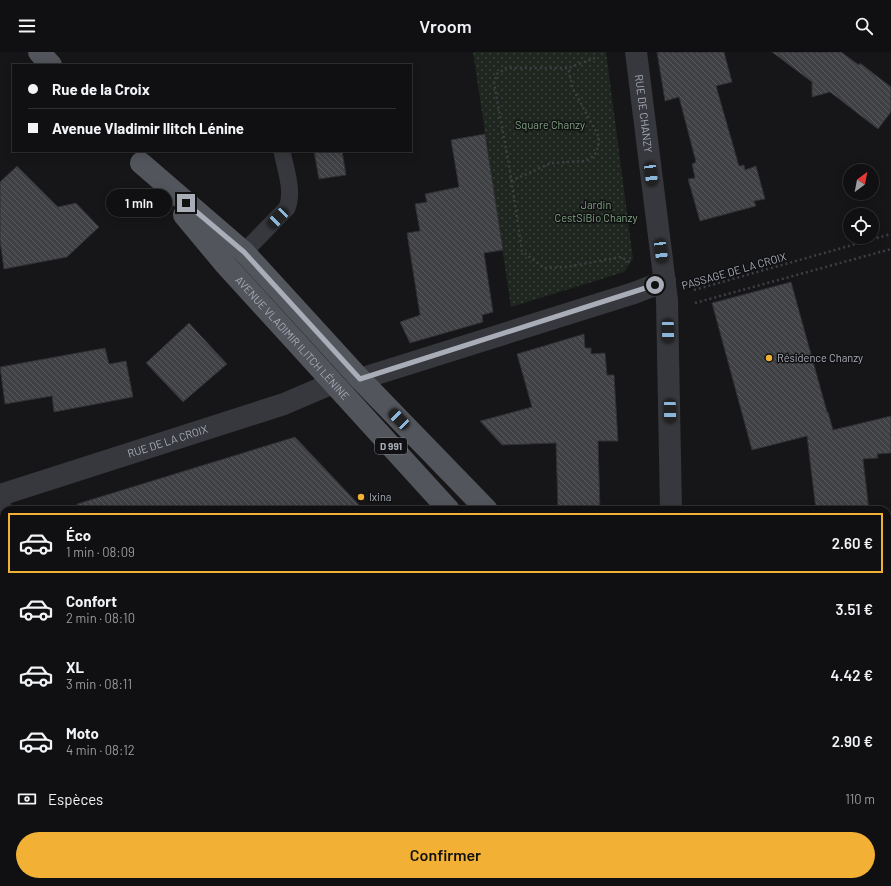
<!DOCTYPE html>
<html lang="fr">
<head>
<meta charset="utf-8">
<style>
	:root { --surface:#101012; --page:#1e1e20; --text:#f1f3f6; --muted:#9c9d9f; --line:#303032; --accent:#f2b134 }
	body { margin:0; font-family:Barlow,sans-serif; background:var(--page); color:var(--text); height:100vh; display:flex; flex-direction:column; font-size:15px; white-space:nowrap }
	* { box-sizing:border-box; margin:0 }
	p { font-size:13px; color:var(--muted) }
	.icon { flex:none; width:22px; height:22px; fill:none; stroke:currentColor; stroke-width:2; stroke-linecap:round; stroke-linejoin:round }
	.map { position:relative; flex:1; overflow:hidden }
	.details { position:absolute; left:0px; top:454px; width:891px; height:380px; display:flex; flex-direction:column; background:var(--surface); border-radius:12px 12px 0 0; box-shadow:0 2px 10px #0003,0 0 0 1px var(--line) }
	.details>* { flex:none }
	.hud { position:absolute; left:12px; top:12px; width:400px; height:88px; border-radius:0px; box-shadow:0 2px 10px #0003,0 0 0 1px var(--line); display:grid; align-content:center; height:88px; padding:0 16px; background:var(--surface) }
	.needle { width:26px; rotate:32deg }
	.tools { position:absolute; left:843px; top:112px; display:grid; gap:8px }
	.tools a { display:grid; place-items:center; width:36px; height:36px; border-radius:50%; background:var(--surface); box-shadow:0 2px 10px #0003,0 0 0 1px var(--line); font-size:20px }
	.end { position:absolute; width:18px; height:18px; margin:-9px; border:5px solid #a8adb8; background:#111; box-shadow:0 0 0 2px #111 }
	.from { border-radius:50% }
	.bubble { position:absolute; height:28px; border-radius:14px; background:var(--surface); box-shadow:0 2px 10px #0003,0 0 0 1px var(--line); font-size:13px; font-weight:600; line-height:28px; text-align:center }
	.car { position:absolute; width:12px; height:24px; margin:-12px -6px; border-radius:5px; box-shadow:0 0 3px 1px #0007; background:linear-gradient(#222 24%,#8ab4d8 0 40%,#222 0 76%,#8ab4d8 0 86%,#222 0) }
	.hud b { display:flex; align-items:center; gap:14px; height:38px; font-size:15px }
	.hud b+b { border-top:1px solid var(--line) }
	.hud i { width:10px; height:10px; background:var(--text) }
	ul { padding:7px 0 0; list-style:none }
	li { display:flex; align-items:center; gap:12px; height:60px; margin:0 8px 6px; padding:0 8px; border:2px solid transparent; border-radius:0px }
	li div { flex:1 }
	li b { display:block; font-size:15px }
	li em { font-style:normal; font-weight:600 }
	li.selected { border-color:var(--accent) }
	li>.icon { width:36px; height:36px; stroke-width:1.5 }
	.pay { display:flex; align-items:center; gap:10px; height:44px; padding:0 16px; font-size:15px }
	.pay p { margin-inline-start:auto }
	.button { display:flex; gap:8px; margin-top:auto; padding:8px 16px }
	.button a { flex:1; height:46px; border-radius:24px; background:var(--accent); color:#111; font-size:16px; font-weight:600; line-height:46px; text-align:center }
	header { display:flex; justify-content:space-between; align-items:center; height:52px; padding:0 16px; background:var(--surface); font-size:18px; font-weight:600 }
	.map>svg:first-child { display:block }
	.green { fill:url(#green-dots) }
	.building { fill:url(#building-back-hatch); stroke:#303034 }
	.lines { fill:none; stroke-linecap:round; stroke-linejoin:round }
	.path { stroke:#3d3f44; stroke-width:2.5; stroke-dasharray:2 3; stroke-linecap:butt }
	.lane { stroke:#37383d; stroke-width:17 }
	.street { stroke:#37383d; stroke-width:22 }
	.primary { stroke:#53555c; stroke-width:22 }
	.route { stroke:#a8adb8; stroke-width:5 }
	.poi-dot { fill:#f2b134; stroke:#111113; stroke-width:1.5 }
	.labels { text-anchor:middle; stroke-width:3; stroke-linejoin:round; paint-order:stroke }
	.shield { fill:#111113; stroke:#7b7e86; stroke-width:1 }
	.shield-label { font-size:10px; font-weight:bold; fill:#a8adb8 }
	.street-label { font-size:11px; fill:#a8adb8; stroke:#111113 }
	.park-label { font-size:11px; fill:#7fa381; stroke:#111113 }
	.poi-label { font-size:11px; fill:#a8adb8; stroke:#111113; text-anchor:start }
</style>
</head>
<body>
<header><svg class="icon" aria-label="menu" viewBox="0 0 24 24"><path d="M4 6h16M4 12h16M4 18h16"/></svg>Vroom<svg class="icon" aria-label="search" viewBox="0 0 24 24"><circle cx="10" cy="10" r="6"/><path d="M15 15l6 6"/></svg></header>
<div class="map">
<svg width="891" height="834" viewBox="0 0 891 834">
	<defs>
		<pattern id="green-dots" width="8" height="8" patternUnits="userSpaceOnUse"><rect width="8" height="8" fill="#1e261f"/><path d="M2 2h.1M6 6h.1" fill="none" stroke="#3c433d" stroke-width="1.8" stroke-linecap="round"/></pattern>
		<pattern id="building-back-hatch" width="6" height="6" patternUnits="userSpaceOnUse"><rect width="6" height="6" fill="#404145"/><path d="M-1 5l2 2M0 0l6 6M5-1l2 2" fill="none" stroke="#595a5e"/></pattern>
	</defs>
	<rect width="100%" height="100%" fill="#161618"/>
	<polygon class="green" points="473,0 606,0 633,207 624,220 511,255"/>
	<g class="building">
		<polygon points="657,0 724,0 732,30 716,34 739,114 744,113 745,118 756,114 765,147 754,149 756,154 700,169 688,127 695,126 692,112 696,110 679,45 665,49"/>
		<polygon points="772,0 841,0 859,13 860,11 891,35 891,60 878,77 830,40 812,45 812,30"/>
		<polygon points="485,82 503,198 484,201 493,260 482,263 483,270 410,291 400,270 420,263 407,181 420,179 415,152 427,150 425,142 459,135 451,88"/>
		<polygon points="314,99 342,99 346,123 319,127"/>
		<polygon points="17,114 58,155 76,151 99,175 67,205 4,217 0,189 0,130"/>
		<polygon points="791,230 827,360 828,360 833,378 891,364 891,401 877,402 878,406 863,407 869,458 816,458 807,384 752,398 712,251"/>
		<polygon points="189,271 227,312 183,350 146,311"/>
		<polygon points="584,282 585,296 591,296 591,302 605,301 607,323 614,323 618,389 598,389 600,458 558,458 556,391 502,393 480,369 532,355 517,302"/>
		<polygon points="105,296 109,312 126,309 133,345 54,360 52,344 5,352 0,315"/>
		<polygon points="295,385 364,458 78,458 77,452"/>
	</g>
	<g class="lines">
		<g class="path">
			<polyline points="595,6 568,16 506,16 497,22 494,31 509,113 522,199 544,216 566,215 621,205 631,211"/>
			<polyline points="511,129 551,111 586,109 594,104 598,96 599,85 573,37 568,16"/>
			<polyline points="694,238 891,182"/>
			<polyline points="695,251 891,197"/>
		</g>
		<g class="lane">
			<path d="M244 200 287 156C294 139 285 116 282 99"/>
			<polyline points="0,615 4,614"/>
		</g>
		<g class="street">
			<path id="s1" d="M636 0 667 248 671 458"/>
			<polyline points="360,327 634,241 665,229"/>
			<path id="s2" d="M0 443 284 352 333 331"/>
			<polyline points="0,453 4,466"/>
			<polyline points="887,548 891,549"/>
			<polyline points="74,830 75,834"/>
			<polyline points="682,834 682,830"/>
		</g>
		<g class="primary">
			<polyline points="39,0 51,13"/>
			<polyline points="141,111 244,200 360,327 487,458"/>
			<path id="s3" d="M184 163 224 211 449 458"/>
			<polyline points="787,830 791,834"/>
			<polyline points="821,830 824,834"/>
			<polyline points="854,830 858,834"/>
		</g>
	</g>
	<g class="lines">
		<polyline class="route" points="186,151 244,200 360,327 655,233"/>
	</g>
	<g class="poi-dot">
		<circle cx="769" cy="306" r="4"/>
		<circle cx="361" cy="445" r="4"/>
	</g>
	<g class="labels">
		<rect class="shield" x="375" y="386" width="32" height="16" rx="3"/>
		<g class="shield-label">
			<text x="391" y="398">D 991</text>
		</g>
		<g class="street-label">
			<text dy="4" stroke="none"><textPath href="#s1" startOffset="62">RUE DE CHANZY</textPath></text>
			<text transform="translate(734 219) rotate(-16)" y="4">PASSAGE DE LA CROIX</text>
			<text dy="4" stroke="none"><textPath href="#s3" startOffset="164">AVENUE VLADIMIR ILITCH LÉNINE</textPath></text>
			<text dy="4" stroke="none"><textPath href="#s2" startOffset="176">RUE DE LA CROIX</textPath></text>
		</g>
		<g class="park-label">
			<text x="550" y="77">Square Chanzy</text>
			<text x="596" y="157">Jardin<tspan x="596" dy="13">CestSiBio Chanzy</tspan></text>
		</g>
		<g class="poi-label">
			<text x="777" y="310">Résidence Chanzy</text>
			<text x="369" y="449">Ixina</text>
		</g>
	</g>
</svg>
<div class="tools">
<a><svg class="needle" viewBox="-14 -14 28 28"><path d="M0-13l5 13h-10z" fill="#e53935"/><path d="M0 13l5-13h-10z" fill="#9c9d9f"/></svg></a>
<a><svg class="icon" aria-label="locate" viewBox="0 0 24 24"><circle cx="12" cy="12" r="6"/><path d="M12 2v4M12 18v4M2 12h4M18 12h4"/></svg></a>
</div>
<i class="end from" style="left:655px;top:233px"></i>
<i class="end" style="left:186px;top:151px"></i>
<div class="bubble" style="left:106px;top:137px;width:66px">1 min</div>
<i class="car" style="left:651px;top:122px;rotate:173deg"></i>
<i class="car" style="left:278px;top:166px;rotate:224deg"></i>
<i class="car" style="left:661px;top:199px;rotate:173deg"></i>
<i class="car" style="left:668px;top:279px;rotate:179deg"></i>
<i class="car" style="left:670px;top:359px;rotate:179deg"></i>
<i class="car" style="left:399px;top:367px;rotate:316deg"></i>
<div class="hud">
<b><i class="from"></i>Rue de la Croix</b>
<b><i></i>Avenue Vladimir Ilitch Lénine</b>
</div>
<section class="details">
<ul>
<li class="selected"><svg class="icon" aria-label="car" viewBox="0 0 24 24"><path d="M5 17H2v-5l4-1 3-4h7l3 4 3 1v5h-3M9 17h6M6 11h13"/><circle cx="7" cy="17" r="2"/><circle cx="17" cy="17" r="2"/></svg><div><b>Éco</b><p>1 min · 08:09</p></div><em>2.60 €</em></li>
<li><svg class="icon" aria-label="car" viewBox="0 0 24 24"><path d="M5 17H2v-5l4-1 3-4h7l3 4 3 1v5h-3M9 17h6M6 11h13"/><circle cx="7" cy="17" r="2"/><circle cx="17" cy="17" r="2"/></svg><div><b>Confort</b><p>2 min · 08:10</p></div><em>3.51 €</em></li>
<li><svg class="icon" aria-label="car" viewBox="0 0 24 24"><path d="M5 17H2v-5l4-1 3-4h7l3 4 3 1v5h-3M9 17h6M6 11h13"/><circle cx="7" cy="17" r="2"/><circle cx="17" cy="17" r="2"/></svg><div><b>XL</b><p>3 min · 08:11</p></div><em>4.42 €</em></li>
<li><svg class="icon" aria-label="car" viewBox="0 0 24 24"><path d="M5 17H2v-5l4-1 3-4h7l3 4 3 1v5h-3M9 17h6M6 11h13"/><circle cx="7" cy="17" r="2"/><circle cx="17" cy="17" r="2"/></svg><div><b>Moto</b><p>4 min · 08:12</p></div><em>2.90 €</em></li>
</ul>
<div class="pay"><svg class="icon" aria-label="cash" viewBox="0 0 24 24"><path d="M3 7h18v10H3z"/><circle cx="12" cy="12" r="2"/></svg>Espèces<p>110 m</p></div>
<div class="button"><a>Confirmer</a></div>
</section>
</div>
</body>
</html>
